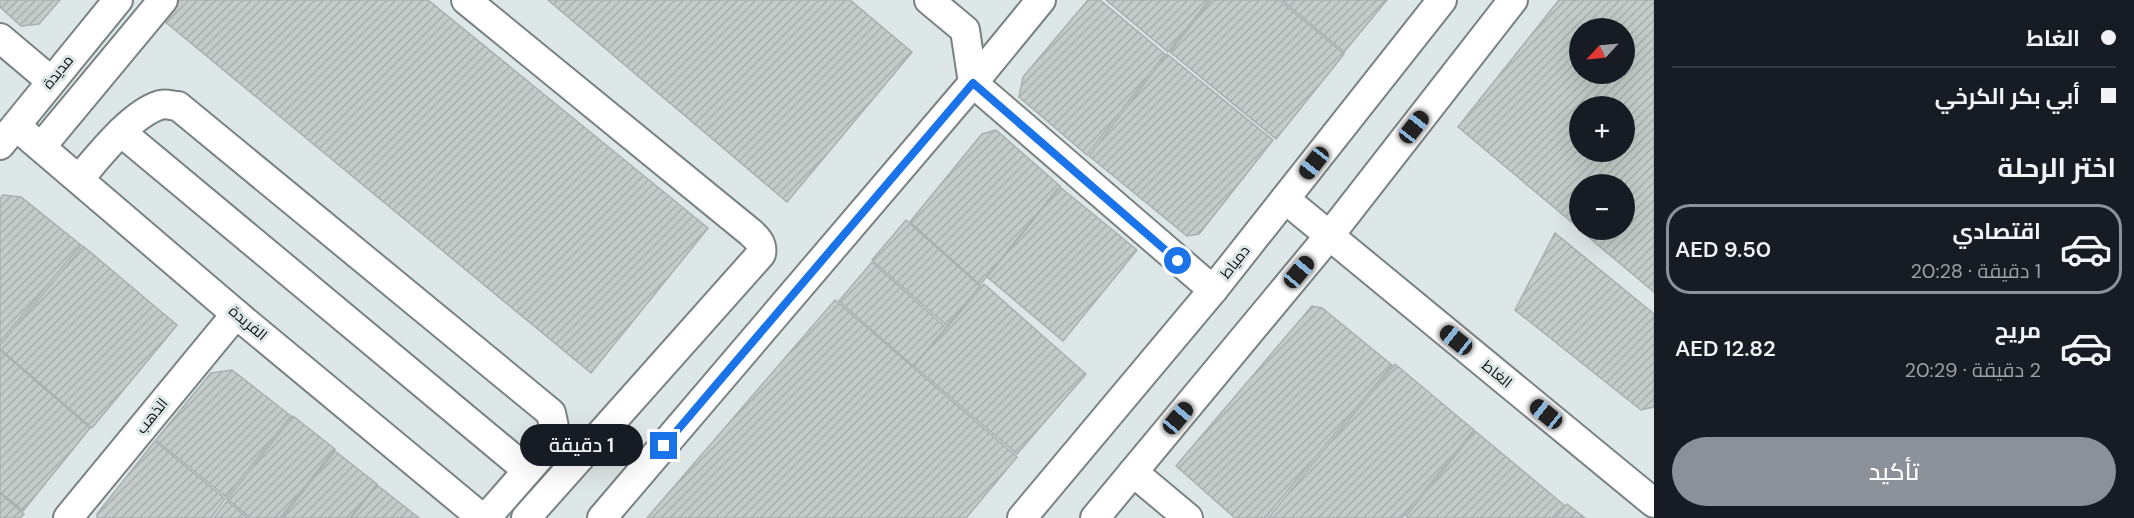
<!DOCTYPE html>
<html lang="ar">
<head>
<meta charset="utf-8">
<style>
	:root { --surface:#171b24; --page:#20242c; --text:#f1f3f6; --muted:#9ea1a6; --line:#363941; --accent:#8c9099 }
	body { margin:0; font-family:"DM Sans",Cairo,sans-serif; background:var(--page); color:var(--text); direction:rtl; height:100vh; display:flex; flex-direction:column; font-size:22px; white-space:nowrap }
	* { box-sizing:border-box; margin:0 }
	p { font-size:20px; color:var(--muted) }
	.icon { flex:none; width:33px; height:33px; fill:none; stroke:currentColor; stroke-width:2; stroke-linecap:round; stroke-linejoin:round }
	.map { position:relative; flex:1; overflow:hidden; direction:ltr }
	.drawer { display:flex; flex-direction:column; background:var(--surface); width:480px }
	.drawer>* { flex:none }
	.hud { display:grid; align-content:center; height:132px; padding:0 18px; background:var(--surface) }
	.needle { width:39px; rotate:244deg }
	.buttons { position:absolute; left:1569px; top:18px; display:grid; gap:12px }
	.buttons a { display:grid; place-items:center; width:66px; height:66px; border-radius:50%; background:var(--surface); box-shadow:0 6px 24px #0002; font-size:30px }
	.end { position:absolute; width:27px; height:27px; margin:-14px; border:8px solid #1a73e8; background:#fff; box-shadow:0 0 0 3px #fff }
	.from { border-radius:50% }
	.bubble { position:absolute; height:42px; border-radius:21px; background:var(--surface); box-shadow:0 6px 24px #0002; font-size:20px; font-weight:600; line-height:42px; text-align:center; direction:rtl }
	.car { position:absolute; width:18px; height:36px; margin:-18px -9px; border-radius:8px; box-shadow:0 0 4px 2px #0007; background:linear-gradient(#222 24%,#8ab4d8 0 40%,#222 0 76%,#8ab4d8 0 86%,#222 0) }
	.hud b { display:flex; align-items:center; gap:21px; height:57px; font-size:22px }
	.hud b+b { border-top:2px solid var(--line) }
	.hud i { width:15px; height:15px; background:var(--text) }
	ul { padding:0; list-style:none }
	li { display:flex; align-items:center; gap:18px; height:90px; margin:0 12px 9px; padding:0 6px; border:3px solid transparent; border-radius:24px }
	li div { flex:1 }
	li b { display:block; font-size:22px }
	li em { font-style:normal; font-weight:600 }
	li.on { border-color:var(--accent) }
	li>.icon { width:54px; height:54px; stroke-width:1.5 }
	h2 { padding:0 18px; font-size:27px; line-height:72px }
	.primary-button { display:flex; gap:12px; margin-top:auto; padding:12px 18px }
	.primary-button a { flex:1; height:69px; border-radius:36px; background:var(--accent); color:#fff; font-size:24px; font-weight:600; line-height:69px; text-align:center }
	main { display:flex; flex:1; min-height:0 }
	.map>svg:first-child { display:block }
	.building { fill:url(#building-hatch); stroke:#a7b0ae; stroke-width:1.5; fill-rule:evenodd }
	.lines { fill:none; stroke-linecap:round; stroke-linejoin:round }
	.minor-casing { stroke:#7a8283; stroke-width:32 }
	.minor { stroke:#fff; stroke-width:28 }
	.route { stroke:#1a73e8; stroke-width:8 }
	.labels { text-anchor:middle; stroke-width:6; stroke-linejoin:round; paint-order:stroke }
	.street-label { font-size:15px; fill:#0b0e0e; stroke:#dee7e8 }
</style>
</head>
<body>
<main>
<section class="drawer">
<div class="hud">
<b><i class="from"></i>الغاط</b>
<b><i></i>أبي بكر الكرخي</b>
</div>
<h2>اختر الرحلة</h2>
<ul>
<li class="on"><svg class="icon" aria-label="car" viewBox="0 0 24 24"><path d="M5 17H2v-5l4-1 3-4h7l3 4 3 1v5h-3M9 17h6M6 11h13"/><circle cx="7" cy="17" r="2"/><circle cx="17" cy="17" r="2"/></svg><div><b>اقتصادي</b><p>1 دقيقة · 20:28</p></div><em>AED 9.50</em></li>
<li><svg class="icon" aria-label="car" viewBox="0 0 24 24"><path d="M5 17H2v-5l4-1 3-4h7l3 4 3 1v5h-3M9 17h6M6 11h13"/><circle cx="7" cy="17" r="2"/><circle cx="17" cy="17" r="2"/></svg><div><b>مريح</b><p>2 دقيقة · 20:29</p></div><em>AED 12.82</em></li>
</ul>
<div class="primary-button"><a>تأكيد</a></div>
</section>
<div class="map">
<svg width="1654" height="518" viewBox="0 0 1654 518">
	<defs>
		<pattern id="building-hatch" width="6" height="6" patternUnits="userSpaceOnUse" patternTransform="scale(1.5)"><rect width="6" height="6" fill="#c4ccca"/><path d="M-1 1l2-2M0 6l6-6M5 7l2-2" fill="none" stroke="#a7aeac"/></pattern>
	</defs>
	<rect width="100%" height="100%" fill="#dee7e8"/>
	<g class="building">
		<polygon points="0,0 60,0 39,24 21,26 0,7"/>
		<polygon points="171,0 428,0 708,228 591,373 158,16"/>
		<polygon points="548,0 850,0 912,52 787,202"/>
		<polygon points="1088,0 1100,0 1165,54 1087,155 1019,97 1023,77"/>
		<polygon points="1106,0 1209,0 1168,52"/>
		<polygon points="1211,0 1279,0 1344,54 1276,139 1170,52"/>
		<polygon points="1282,0 1387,0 1344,52"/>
		<path d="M1559 0H1654V292L1580 230H1624V184H1580V229L1458 127ZM1580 28H1624V74H1580ZM1580 106H1624V152H1580Z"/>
		<polygon points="1167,54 1273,140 1199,234 1187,236 1089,156"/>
		<polygon points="996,130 1060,186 980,285 910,222 982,134"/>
		<polygon points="1060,187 1137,250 1063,341 987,277"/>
		<polygon points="3,195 21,197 81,245 0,342 0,199"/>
		<polygon points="906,220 980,286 947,326 872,260"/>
		<polygon points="1555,233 1654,314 1654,407 1641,410 1515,310"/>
		<polygon points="83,246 177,325 92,428 0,349 0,345"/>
		<polygon points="872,262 946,328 913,366 839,301"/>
		<polygon points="984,284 1086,374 1017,454 914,366"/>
		<polygon points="835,300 1017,457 966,518 647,518"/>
		<polygon points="1312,306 1322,308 1392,365 1265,518 1235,518 1176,466"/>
		<polygon points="0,350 90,428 23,511 0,492"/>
		<polygon points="1395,364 1474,430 1402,518 1268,518"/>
		<polygon points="232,370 291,416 226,497 156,440 211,373"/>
		<polygon points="293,416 335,449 280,518 251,518 227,499"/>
		<polygon points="1475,431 1564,505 1553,518 1408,518 1406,516"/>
		<polygon points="155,441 225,499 211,518 97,518 97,514"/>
		<polygon points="335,451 377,484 350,518 282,518"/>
		<polygon points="377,485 419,518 351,518"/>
		<polygon points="0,493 24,514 20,518 0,518"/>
		<polygon points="227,501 248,518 214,518"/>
		<polygon points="1567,504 1585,518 1555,518"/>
	</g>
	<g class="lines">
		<defs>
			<g id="minor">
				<path d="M466 0 750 232C757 238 763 244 761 254L526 518"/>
				<polyline points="929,0 965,30 973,83 1213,290"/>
				<polyline points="0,38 51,81"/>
				<polyline points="16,126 236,314 482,518"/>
				<polyline points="121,132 527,470"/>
				<polyline points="0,145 118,0"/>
				<polyline points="41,147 163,0"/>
				<path d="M79 179C99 156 131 114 160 105 165 103 173 106 178 106L551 413 555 432 543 453 486 518"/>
				<polyline points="1285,199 1654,503"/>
				<polyline points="1133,472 1188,518"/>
				<polyline points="68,518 236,314"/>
				<polyline points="602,518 973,83 1041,0"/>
				<polyline points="1022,518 1213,290 1442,0"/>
				<polyline points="1095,518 1329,236 1513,0"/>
			</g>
		</defs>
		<use href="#minor" class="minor-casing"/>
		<use href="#minor" class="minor"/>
	</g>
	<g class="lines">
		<polyline class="route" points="664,446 973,83 1178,261"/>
	</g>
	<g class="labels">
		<g class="street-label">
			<text transform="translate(58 72) rotate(-51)" y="5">مديدة</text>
			<text transform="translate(1235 262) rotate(-52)" y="5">دمياط</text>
			<text transform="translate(248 323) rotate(40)" y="5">الفريدة</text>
			<text transform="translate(1497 374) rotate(39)" y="5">الغاط</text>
			<text transform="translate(152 416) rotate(-51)" y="5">الذهب</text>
		</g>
	</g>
</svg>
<div class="buttons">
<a><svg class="needle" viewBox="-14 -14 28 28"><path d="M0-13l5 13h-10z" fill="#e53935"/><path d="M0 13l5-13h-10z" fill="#9ea1a6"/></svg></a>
<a>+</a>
<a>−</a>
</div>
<i class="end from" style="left:1178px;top:261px"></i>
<i class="end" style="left:664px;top:446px"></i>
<div class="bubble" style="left:520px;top:424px;width:123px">1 دقيقة</div>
<i class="car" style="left:1414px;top:127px;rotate:38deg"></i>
<i class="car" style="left:1314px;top:163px;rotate:218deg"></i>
<i class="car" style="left:1299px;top:272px;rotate:40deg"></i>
<i class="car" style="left:1456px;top:340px;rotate:309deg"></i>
<i class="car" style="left:1546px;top:414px;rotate:309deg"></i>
<i class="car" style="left:1178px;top:418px;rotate:40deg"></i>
</div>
</main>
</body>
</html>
